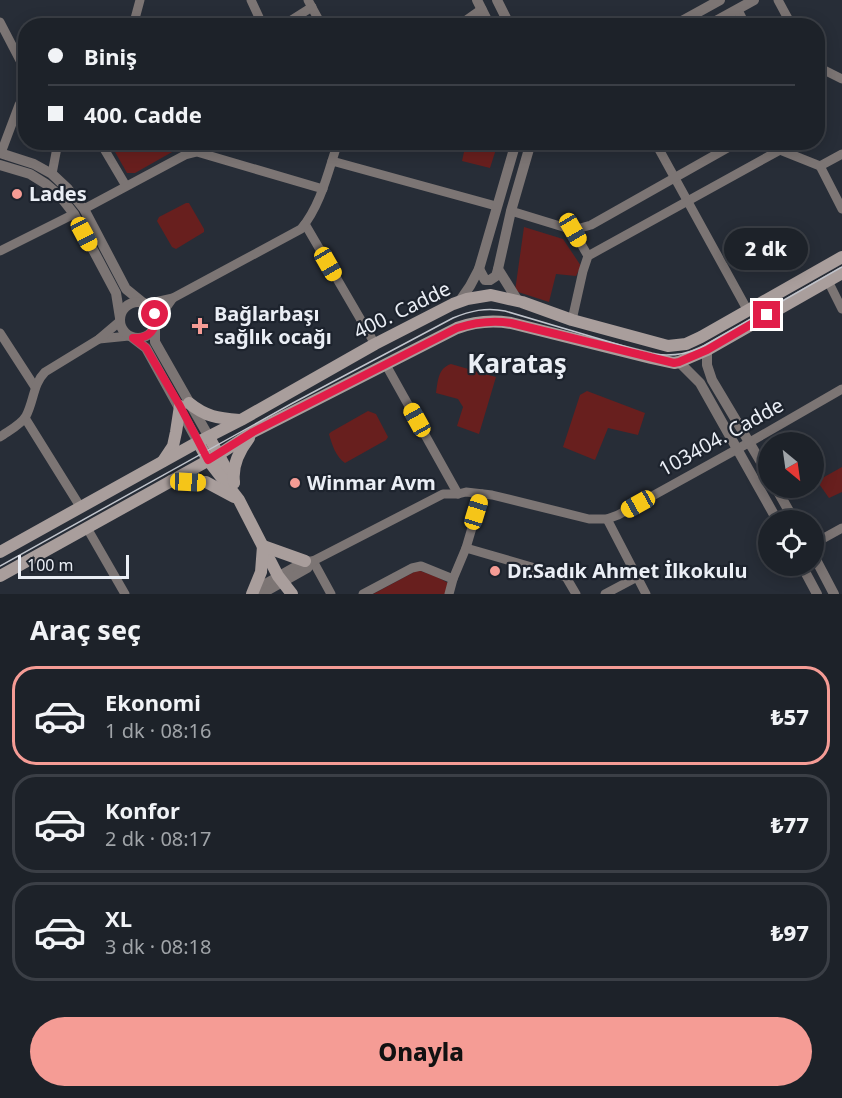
<!DOCTYPE html>
<html lang="tr">
<head>
<meta charset="utf-8">
<style>
	:root { --surface:#1d2229; --page:#252a31; --text:#f1f3f6; --muted:#a0a4a8; --line:#3b3f46; --accent:#f59c95 }
	body { margin:0; font-family:"Noto Sans",sans-serif; background:var(--page); color:var(--text); height:100vh; display:flex; flex-direction:column; font-size:22px; white-space:nowrap }
	* { box-sizing:border-box; margin:0 }
	p { font-size:20px; color:var(--muted) }
	.icon { flex:none; width:33px; height:33px; fill:none; stroke:currentColor; stroke-width:2; stroke-linecap:round; stroke-linejoin:round }
	.map { position:relative; height:594px; overflow:hidden }
	.drawer { display:flex; flex-direction:column; background:var(--surface); flex:1 }
	.drawer>* { flex:none }
	.banner { position:absolute; left:18px; top:18px; width:807px; height:132px; border-radius:24px; box-shadow:0 3px 15px #0003,0 0 0 2px var(--line); display:grid; align-content:center; height:132px; padding:0 30px; background:var(--surface) }
	.needle { width:39px; rotate:151deg }
	.buttons { position:absolute; left:758px; top:432px; display:grid; gap:12px }
	.buttons a { display:grid; place-items:center; width:66px; height:66px; border-radius:50%; background:var(--surface); box-shadow:0 3px 15px #0003,0 0 0 2px var(--line); font-size:30px }
	.scale { position:absolute; left:18px; bottom:15px; width:111px; box-sizing:border-box; padding-left:6px; border:3px solid #eaeef5; border-top:0; font-size:16px; line-height:21px; white-space:nowrap; color:#eaeef5; -webkit-text-stroke:4px #1d232d; paint-order:stroke }
	.end { position:absolute; width:27px; height:27px; margin:-14px; border:8px solid #e11d48; background:#fff; box-shadow:0 0 0 3px #fff }
	.from { border-radius:50% }
	.bubble { position:absolute; height:42px; border-radius:21px; background:var(--surface); box-shadow:0 3px 15px #0003,0 0 0 2px var(--line); font-size:20px; font-weight:800; line-height:42px; text-align:center }
	.car { position:absolute; width:18px; height:36px; margin:-18px -9px; border-radius:8px; box-shadow:0 0 4px 2px #0007; background:linear-gradient(#f5c518 24%,#345 0 40%,#f5c518 0 76%,#345 0 86%,#f5c518 0) }
	.banner b { display:flex; align-items:center; gap:21px; height:57px; font-size:22px }
	.banner b+b { border-top:2px solid var(--line) }
	.banner i { width:15px; height:15px; background:var(--text) }
	ul { padding:0; list-style:none }
	li { display:flex; align-items:center; gap:18px; height:99px; margin:0 12px 9px; padding:0 18px; border:3px solid var(--line); border-radius:24px }
	li div { flex:1 }
	li b { display:block; font-size:22px }
	li em { font-style:normal; font-weight:800 }
	li.active { border-color:var(--accent) }
	li>.icon { width:54px; height:54px; stroke-width:1.5 }
	h2 { padding:0 30px; font-size:27px; line-height:72px }
	.primary-button { display:flex; gap:12px; margin-top:auto; padding:12px 30px }
	.primary-button a { flex:1; height:69px; border-radius:36px; background:var(--accent); color:#111; font-size:24px; font-weight:800; line-height:69px; text-align:center }
	.map>svg:first-child { display:block }
	.green { fill:#681f1e }
	.lines { fill:none; stroke-linecap:round; stroke-linejoin:round }
	.minor { stroke:#7c7574; stroke-width:9 }
	.tertiary { stroke:#7c7574; stroke-width:10 }
	.secondary { stroke:#a99e9c; stroke-width:12 }
	.tram { stroke:#c0c4cc; stroke-width:1.5 }
	.route { stroke:#e11d48; stroke-width:8 }
	.poi-dot { fill:#f59c95; stroke:#1d232d; stroke-width:2 }
	.labels { text-anchor:middle; stroke-width:4.5; stroke-linejoin:round; paint-order:stroke }
	.poi-label { font-size:20px; font-weight:bold; fill:#eaeef5; stroke:#1d232d; text-anchor:start }
	.street-label { font-size:20px; fill:#eaeef5; stroke:#1d232d }
	.district-label { font-size:26px; font-weight:bold; fill:#eaeef5; stroke:#1d232d }
</style>
</head>
<body>
<div class="map">
<svg width="842" height="594" viewBox="0 0 842 594">
	<rect width="100%" height="100%" fill="#272d37"/>
	<g class="green">
		<polygon points="110,143 188,143 135,173 127,173"/>
		<polygon points="466,143 498,143 490,168 462,161"/>
		<polygon points="186,203 189,203 204,229 204,232 176,249 172,247 157,221 159,217"/>
		<polygon points="524,227 563,239 581,266 576,276 556,274 549,302 515,291"/>
		<path d="M451 364 496 377 479 434 457 426 463 407 458 399 436 393C438 381 438 368 451 364Z"/>
		<polygon points="587,391 645,413 638,435 608,428 595,460 563,447 580,395"/>
		<path d="M368 411 376 414 388 437 386 440 345 463C336 457 332 445 329 434L331 432Z"/>
		<polygon points="842,467 842,492 829,498 817,481"/>
		<polygon points="418,570 437,577 448,583 446,594 373,594"/>
	</g>
	<g class="lines">
		<g class="minor">
			<polyline points="251,0 263,26"/>
			<polyline points="308,0 322,26"/>
			<polyline points="778,0 792,26"/>
			<polyline points="738,10 746,26"/>
			<polyline points="0,22 26,72"/>
			<polyline points="133,26 140,0"/>
			<polyline points="282,26 312,7"/>
			<polyline points="458,26 482,9"/>
			<polyline points="818,67 842,79"/>
			<polyline points="100,142 126,186"/>
			<polyline points="655,142 748,311"/>
			<polyline points="776,142 780,150 820,166 842,154"/>
			<polyline points="1,153 19,105 26,93"/>
			<polyline points="332,161 496,206"/>
			<polyline points="820,166 842,209"/>
			<polyline points="52,174 58,142"/>
			<polyline points="84,209 185,155 197,152 323,189"/>
			<polyline points="511,211 573,230 591,225 738,142"/>
			<polyline points="305,224 375,344"/>
			<polyline points="573,230 588,256"/>
			<polyline points="0,251 74,214"/>
			<polyline points="828,281 842,309"/>
			<path d="M146 304 173 298 301 229C321 205 328 172 338 142"/>
			<polyline points="572,320 583,271 588,256 780,150"/>
			<polyline points="156,322 173,298"/>
			<polyline points="0,333 35,387"/>
			<polyline points="99,339 129,336"/>
			<polyline points="386,365 458,494"/>
			<polyline points="25,418 81,508"/>
			<path d="M0 437C8 431 21 425 26 416 34 401 33 384 45 372L99 339 119 322"/>
			<polyline points="607,519 646,594"/>
			<polyline points="87,528 125,594"/>
			<polyline points="813,544 842,528"/>
			<polyline points="466,548 566,577 576,594"/>
			<polyline points="313,561 331,594"/>
			<polyline points="253,593 261,586 305,561 313,561 443,494 458,494 466,492 492,495 589,519 607,519 618,515 750,442 842,389"/>
			<polyline points="262,594 308,568 313,561"/>
			<polyline points="363,594 412,568 421,566 453,579"/>
			<polyline points="449,594 453,579 466,548 482,494"/>
			<polyline points="605,594 637,577"/>
		</g>
		<g class="tertiary">
			<polyline points="477,0 490,26"/>
			<polyline points="497,0 510,26"/>
			<polyline points="673,26 720,0"/>
			<polyline points="707,26 754,0"/>
			<polyline points="0,153 34,164 52,174 68,189 84,209 126,289 142,302"/>
			<polyline points="0,165 30,174 46,184 60,196 74,214 116,293 120,318"/>
			<polyline points="479,269 485,280 490,280 496,276 498,269"/>
			<polyline points="518,301 498,269 511,211 531,142"/>
			<circle cx="138" cy="320" r="18"/>
			<polyline points="459,302 470,286 479,269 516,142"/>
			<polyline points="155,326 155,342 209,437"/>
			<polyline points="133,338 146,348 198,442"/>
			<polyline points="707,350 707,365 712,380 768,474"/>
			<polyline points="679,362 700,383 777,520"/>
			<polyline points="776,488 794,520"/>
			<polyline points="813,554 834,594"/>
			<polyline points="802,566 817,594"/>
		</g>
		<g class="secondary">
			<path d="M189 403C206 417 218 418 240 420"/>
			<polyline points="209,437 234,483"/>
			<polyline points="198,442 208,460 239,500 278,576 292,594"/>
			<polyline points="163,461 173,446 176,432 180,406"/>
			<polyline points="171,481 206,482 234,497"/>
			<path d="M234 482C232 466 239 451 249 438"/>
			<polyline points="0,552 198,442 241,420 375,344 453,304 467,299 491,295 522,302 572,320 668,346 686,344 701,337 842,257"/>
			<path d="M0 576 218 455 253 432 457 328C476 321 492 320 511 323L651 358 674 363 679 362 707 350 842 273"/>
			<polyline points="252,594 261,572 263,546 305,561"/>
		</g>
		<path class="tram" d="M0 566 291 404 453 318C470 311 486 307 505 311L647 353C666 357 682 356 700 348L842 267"/>
	</g>
	<g class="lines">
		<path class="route" d="M155 314C158 329 149 339 133 338L146 348 180 406 208 460 253 432 457 328C476 322 492 320 511 323L674 363 679 362 707 350 767 315"/>
	</g>
	<g class="poi-dot">
		<circle cx="17" cy="194" r="6"/>
		<path d="M197 317h6v6h6v6h-6v6h-6v-6h-6v-6h6z"/>
		<circle cx="295" cy="483" r="6"/>
		<circle cx="495" cy="571" r="6"/>
	</g>
	<g class="labels">
		<g class="poi-label">
			<text x="29" y="201">Lades</text>
			<text x="214" y="321">Bağlarbaşı<tspan x="214" dy="23">sağlık ocağı</tspan></text>
			<text x="307" y="490">Winmar Avm</text>
			<text x="507" y="578">Dr.Sadık Ahmet İlkokulu</text>
		</g>
		<g class="street-label">
			<text transform="translate(402 310) rotate(-26)" y="7">400. Cadde</text>
			<text transform="translate(721 437) rotate(-29)" y="7">103404. Cadde</text>
		</g>
		<g class="district-label">
			<text x="517" y="373">Karataş</text>
		</g>
	</g>
</svg>
<div class="buttons">
<a><svg class="needle" viewBox="-14 -14 28 28"><path d="M0-13l5 13h-10z" fill="#e53935"/><path d="M0 13l5-13h-10z" fill="#a0a4a8"/></svg></a>
<a><svg class="icon" aria-label="locate" viewBox="0 0 24 24"><circle cx="12" cy="12" r="6"/><path d="M12 2v4M12 18v4M2 12h4M18 12h4"/></svg></a>
</div>
<div class="scale">100 m</div>
<i class="end from" style="left:155px;top:314px"></i>
<i class="end" style="left:767px;top:315px"></i>
<div class="bubble" style="left:724px;top:228px;width:84px">2 dk</div>
<i class="car" style="left:573px;top:230px;rotate:150deg"></i>
<i class="car" style="left:84px;top:234px;rotate:152deg"></i>
<i class="car" style="left:328px;top:264px;rotate:150deg"></i>
<i class="car" style="left:417px;top:420px;rotate:331deg"></i>
<i class="car" style="left:188px;top:482px;rotate:93deg"></i>
<i class="car" style="left:638px;top:504px;rotate:241deg"></i>
<i class="car" style="left:476px;top:512px;rotate:17deg"></i>
<div class="banner">
<b><i class="from"></i>Biniş</b>
<b><i></i>400. Cadde</b>
</div>
</div>
<section class="drawer">
<h2>Araç seç</h2>
<ul>
<li class="active"><svg class="icon" aria-label="car" viewBox="0 0 24 24"><path d="M5 17H2v-5l4-1 3-4h7l3 4 3 1v5h-3M9 17h6M6 11h13"/><circle cx="7" cy="17" r="2"/><circle cx="17" cy="17" r="2"/></svg><div><b>Ekonomi</b><p>1 dk · 08:16</p></div><em>₺57</em></li>
<li><svg class="icon" aria-label="car" viewBox="0 0 24 24"><path d="M5 17H2v-5l4-1 3-4h7l3 4 3 1v5h-3M9 17h6M6 11h13"/><circle cx="7" cy="17" r="2"/><circle cx="17" cy="17" r="2"/></svg><div><b>Konfor</b><p>2 dk · 08:17</p></div><em>₺77</em></li>
<li><svg class="icon" aria-label="car" viewBox="0 0 24 24"><path d="M5 17H2v-5l4-1 3-4h7l3 4 3 1v5h-3M9 17h6M6 11h13"/><circle cx="7" cy="17" r="2"/><circle cx="17" cy="17" r="2"/></svg><div><b>XL</b><p>3 dk · 08:18</p></div><em>₺97</em></li>
</ul>
<div class="primary-button"><a>Onayla</a></div>
</section>
</body>
</html>
